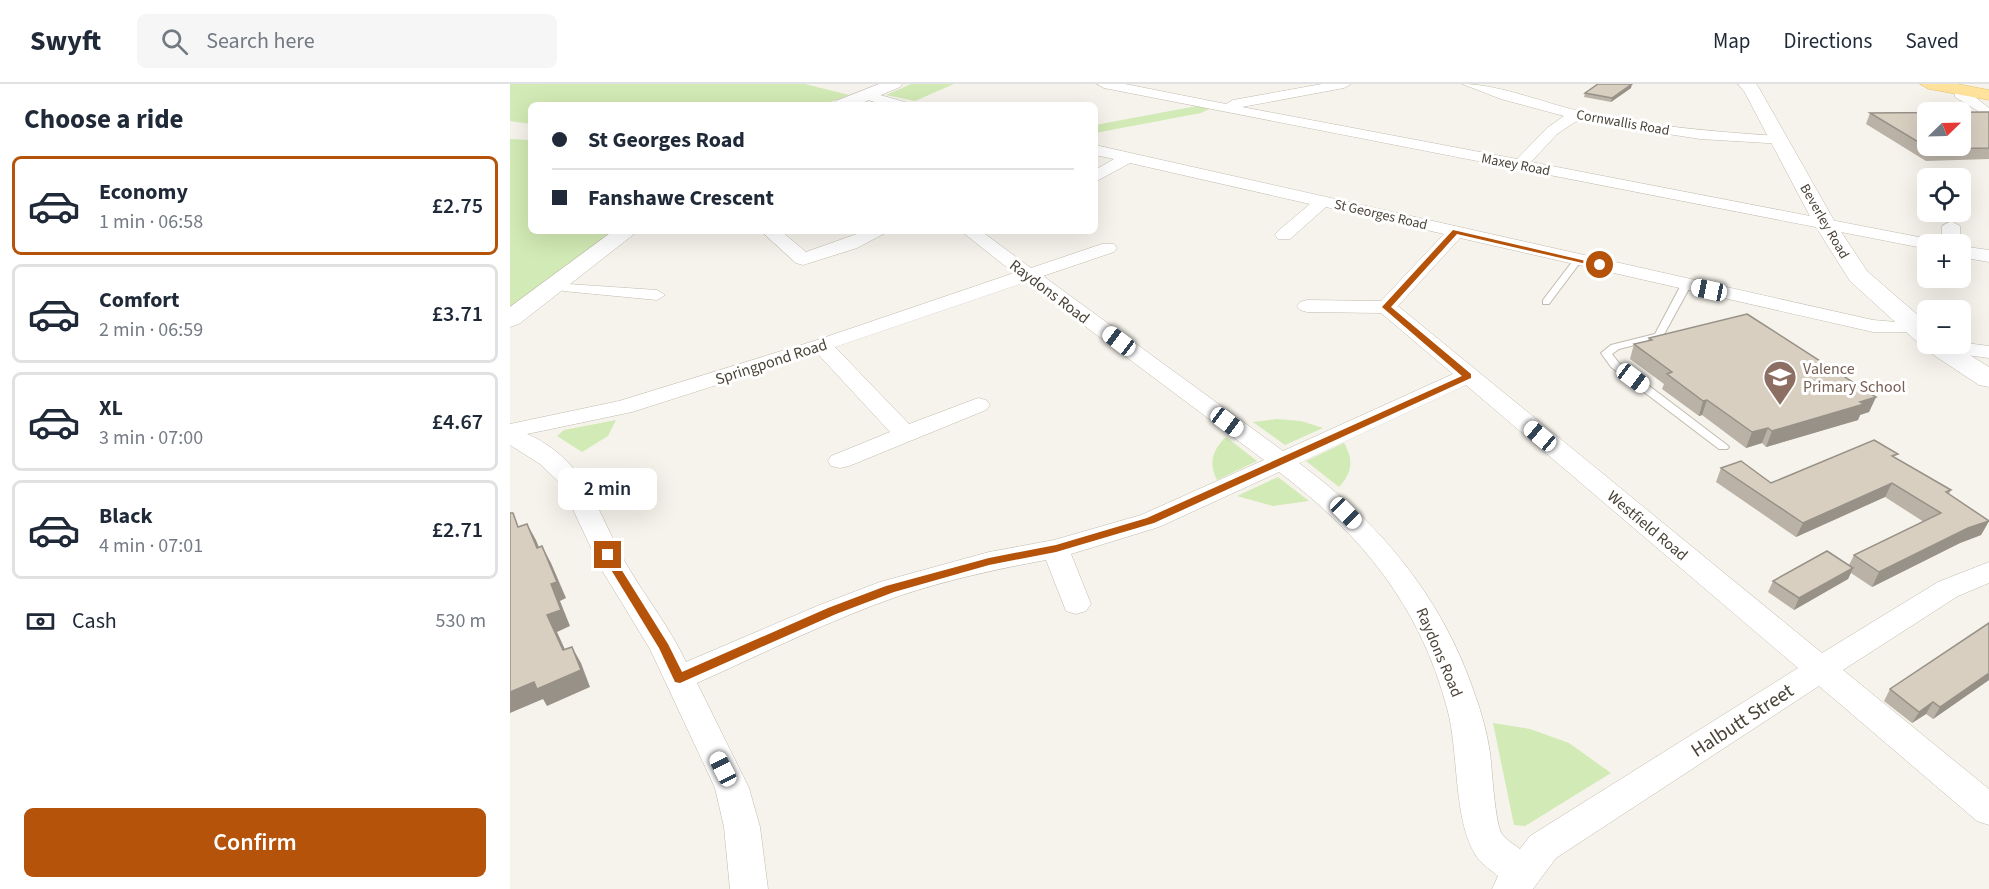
<!DOCTYPE html>
<html lang="en">
<head>
<meta charset="utf-8">
<style>
	:root { --surface:#fff; --page:#f6f6f7; --text:#1f2937; --muted:#747a83; --line:#e0e1e3; --accent:#b45309 }
	body { margin:0; font-family:"Source Sans 3",sans-serif; background:var(--page); color:var(--text); height:100vh; display:flex; flex-direction:column; font-size:22px; white-space:nowrap }
	* { box-sizing:border-box; margin:0 }
	p { font-size:20px; color:var(--muted) }
	.icon { flex:none; width:33px; height:33px; fill:none; stroke:currentColor; stroke-width:2; stroke-linecap:round; stroke-linejoin:round }
	.map { position:relative; flex:1; overflow:hidden }
	.side { display:flex; flex-direction:column; background:var(--surface); width:510px }
	.side>* { flex:none }
	.banner { position:absolute; left:18px; top:18px; width:570px; height:132px; border-radius:9px; box-shadow:0 6px 24px #0002; display:grid; align-content:center; height:132px; padding:0 24px; background:var(--surface) }
	.needle { width:39px; rotate:67deg }
	.controls { position:absolute; left:1407px; top:18px; display:grid; gap:12px }
	.controls a { display:grid; place-items:center; width:54px; height:54px; border-radius:9px; background:var(--surface); box-shadow:0 6px 24px #0002; font-size:30px }
	.end { position:absolute; width:27px; height:27px; margin:-14px; border:8px solid #b45309; background:#fff; box-shadow:0 0 0 3px #fff }
	.from { border-radius:50% }
	.bubble { position:absolute; height:42px; border-radius:9px; background:var(--surface); box-shadow:0 6px 24px #0002; font-size:20px; font-weight:600; line-height:42px; text-align:center }
	.car { position:absolute; width:18px; height:36px; margin:-18px -9px; border-radius:8px; box-shadow:0 0 4px 2px #0007; background:linear-gradient(#fff 24%,#345 0 40%,#fff 0 76%,#345 0 86%,#fff 0) }
	.banner b { display:flex; align-items:center; gap:21px; height:57px; font-size:22px }
	.banner b+b { border-top:2px solid var(--line) }
	.banner i { width:15px; height:15px; background:var(--text) }
	ul { padding:0; list-style:none }
	li { display:flex; align-items:center; gap:18px; height:99px; margin:0 12px 9px; padding:0 12px; border:3px solid var(--line); border-radius:9px }
	li div { flex:1 }
	li b { display:block; font-size:22px }
	li em { font-style:normal; font-weight:600 }
	li.on { border-color:var(--accent) }
	li>.icon { width:54px; height:54px; stroke-width:1.5 }
	h2 { padding:0 24px; font-size:27px; line-height:72px }
	.pay { display:flex; align-items:center; gap:15px; height:66px; padding:0 24px; font-size:22px }
	.pay p { margin-inline-start:auto }
	.cta { display:flex; gap:12px; margin-top:auto; padding:12px 24px }
	.cta a { flex:1; height:69px; border-radius:9px; background:var(--accent); color:#fff; font-size:24px; font-weight:600; line-height:69px; text-align:center }
	header { display:flex; align-items:center; gap:36px; box-sizing:border-box; height:84px; padding:0 30px; background:var(--surface); border-bottom:2px solid var(--line) }
	header strong { font-size:28px }
	nav { display:flex; gap:33px; margin-inline-start:auto; font-size:21px }
	.search { width:420px; height:54px; background:var(--page); display:flex; align-items:center; gap:15px; box-sizing:border-box; padding:0 21px; border-radius:9px; color:var(--muted); font-size:22px }
	main { display:flex; flex:1; min-height:0 }
	.map>svg:first-child { display:block }
	.green { fill:#d2eab5 }
	.lines { fill:none; stroke-linecap:round; stroke-linejoin:round }
	.service-casing { stroke:#c2bbae; stroke-width:2 }
	.pedestrian-casing { stroke:#c2bbae; stroke-width:1 }
	.minor-casing { stroke:#c2bbae; stroke-width:1 }
	.tertiary-casing { stroke:#c2bbae; stroke-width:1 }
	.primary-casing { stroke:#e6c16a; stroke-width:1 }
	.service { fill:#fff; fill-rule:evenodd }
	.pedestrian { fill:#fff; fill-rule:evenodd }
	.minor { fill:#fff; fill-rule:evenodd }
	.tertiary { fill:#fff; fill-rule:evenodd }
	.primary { fill:#ffe39c; fill-rule:evenodd }
	.wall { fill:#bab2a6 }
	.shaded-wall { fill:#979187 }
	.building { fill:#d8cfc1; stroke:#979187; stroke-width:1.5; fill-rule:evenodd }
	.route { fill:#b45309 }
	.labels { text-anchor:middle; stroke-width:6; stroke-linejoin:round; paint-order:stroke }
	.far-street-label { font-size:14px; fill:#4b4439; stroke:#fff }
	.street-label { font-size:16px; fill:#4b4439; stroke:#fff }
	.education-label { font-size:16px; fill:#785e54; stroke:#fff; text-anchor:start }
	.near-street-label { font-size:20px; fill:#4b4439; stroke:#fff }
</style>
</head>
<body>
<header>
<strong>Swyft</strong>
<div class="search"><svg class="icon" aria-label="search" viewBox="0 0 24 24"><circle cx="10" cy="10" r="6"/><path d="M15 15l6 6"/></svg>Search here</div>
<nav><a>Map</a><a>Directions</a><a>Saved</a></nav>
</header>
<main>
<section class="side">
<h2>Choose a ride</h2>
<ul>
<li class="on"><svg class="icon" aria-label="car" viewBox="0 0 24 24"><path d="M5 17H2v-5l4-1 3-4h7l3 4 3 1v5h-3M9 17h6M6 11h13"/><circle cx="7" cy="17" r="2"/><circle cx="17" cy="17" r="2"/></svg><div><b>Economy</b><p>1 min · 06:58</p></div><em>£2.75</em></li>
<li><svg class="icon" aria-label="car" viewBox="0 0 24 24"><path d="M5 17H2v-5l4-1 3-4h7l3 4 3 1v5h-3M9 17h6M6 11h13"/><circle cx="7" cy="17" r="2"/><circle cx="17" cy="17" r="2"/></svg><div><b>Comfort</b><p>2 min · 06:59</p></div><em>£3.71</em></li>
<li><svg class="icon" aria-label="car" viewBox="0 0 24 24"><path d="M5 17H2v-5l4-1 3-4h7l3 4 3 1v5h-3M9 17h6M6 11h13"/><circle cx="7" cy="17" r="2"/><circle cx="17" cy="17" r="2"/></svg><div><b>XL</b><p>3 min · 07:00</p></div><em>£4.67</em></li>
<li><svg class="icon" aria-label="car" viewBox="0 0 24 24"><path d="M5 17H2v-5l4-1 3-4h7l3 4 3 1v5h-3M9 17h6M6 11h13"/><circle cx="7" cy="17" r="2"/><circle cx="17" cy="17" r="2"/></svg><div><b>Black</b><p>4 min · 07:01</p></div><em>£2.71</em></li>
</ul>
<div class="pay"><svg class="icon" aria-label="cash" viewBox="0 0 24 24"><path d="M3 7h18v10H3z"/><circle cx="12" cy="12" r="2"/></svg>Cash<p>530 m</p></div>
<div class="cta"><a>Confirm</a></div>
</section>
<div class="map">
<svg width="1479" height="805" viewBox="0 0 1479 805">
	<rect width="100%" height="100%" fill="#f6f3ec"/>
	<g class="green">
		<polygon points="0,0 295,0 339,11 313,21 21,21 21,40 0,37"/>
		<polygon points="401,0 444,0 405,17 376,11"/>
		<polygon points="687,22 699,25 691,29 585,49 585,41"/>
		<polygon points="0,55 21,56 21,147 104,147 0,224"/>
		<polygon points="767,335 791,337 813,344 775,361 743,338"/>
		<polygon points="106,336 98,352 72,368 47,352 54,346"/>
		<path d="M716 353 747 377 707 396C698 379 703 365 716 353Z"/>
		<path d="M834 359C844 376 842 389 829 403L796 377Z"/>
		<polygon points="768,393 799,417 763,422 727,412"/>
		<polygon points="983,639 1020,645 1059,659 1101,689 1015,742 1004,741"/>
	</g>
	<g class="lines">
		<defs>
			<g id="service">
				<polygon points="1068,173 1072,176 1039,220 1033,220 1033,216 1065,174"/>
				<polygon points="1176,198 1181,201 1152,254 1109,265 1102,270 1109,279 1217,361 1219,363 1217,365 1209,365 1101,283 1091,269 1101,261 1145,250 1171,201"/>
			</g>
			<polygon id="pedestrian" points="58,200 147,206 155,211 147,216 53,207 51,204"/>
			<g id="minor">
				<path d="M587 0H615L716 20 723 16 812 0H841L834 4 732 23 1007 75 1037 44 1054 32 991 15 952 0C990 0 1039 21 1077 29 1140 42 1205 48 1269 52L1277 57 1274 60 1190 55 1068 36 1047 50 1021 78 1419 155 1428 160H1418V165L594 4Z"/>
				<polygon points="1451,2 1479,24 1479,34 1445,13 1444,6"/>
				<polygon points="356,7 395,18 397,21 375,21 351,14 351,8"/>
				<path d="M585 61 1363 236 1410 240 1413 244 1410 248H1363L950 154 888 222 1312 569 1428 498 1479 478V499L1448 512 1333 586 1479 705V741L1467 737 1309 602 1046 774 1023 805H982L988 792C981 786 970 779 965 770 943 734 949 667 937 624 910 522 852 451 769 388L649 443 561 470 581 520 576 527 566 530 556 527 536 476C487 485 437 496 389 512 320 536 254 569 187 599L239 704 250 743 258 805H220L214 743 205 704 140 565 90 483 51 400 30 380 0 361V340L109 317 304 257 504 189 451 147H471L521 184 592 160H604L607 164 604 168 533 192 773 367 943 290 871 229 797 228 790 226 787 222 790 218 797 216 871 217 934 150 816 123 780 155H768L765 151 768 147 800 120 620 79 585 98V86L604 75 585 71ZM516 198 754 376 631 431 544 456 479 468 370 498 312 520 176 578C160 544 137 515 118 483 87 431 79 377 17 350L122 328 307 269 380 348 321 372 318 377 321 382 330 384 339 382 476 326 480 321 476 316 468 314 399 340 325 263ZM956 301 1288 584 1020 752 1010 765C1004 760 996 756 992 750 985 741 982 684 980 669 977 649 972 630 965 611 933 514 870 439 789 379Z"/>
				<polygon points="1441,137 1450,142 1450,160 1432,160 1432,142"/>
				<polygon points="251,147 271,147 296,168 355,147 379,147 347,164 293,181 286,179"/>
				<polygon points="1450,162 1479,166 1479,178 1450,173"/>
				<polygon points="1456,259 1479,262 1479,274 1456,271 1438,275 1430,274 1427,269 1430,264"/>
			</g>
			<g id="tertiary">
				<polygon points="369,0 392,0 390,3 347,21 323,21 326,17"/>
				<polygon points="1228,0 1246,0 1249,4 1326,140 1357,187 1418,240 1418,260 1442,260 1479,283 1479,303 1469,301 1416,266 1340,197 1304,140 1234,7"/>
				<polygon points="103,147 128,147 9,240 0,243 0,223"/>
			</g>
			<polygon id="primary" points="1410,0 1447,0 1479,6 1479,16 1419,5"/>
		</defs>
		<use href="#service" class="service-casing"/>
		<use href="#pedestrian" class="pedestrian-casing"/>
		<use href="#minor" class="minor-casing"/>
		<use href="#tertiary" class="tertiary-casing"/>
		<use href="#primary" class="primary-casing"/>
		<use href="#service" class="service"/>
		<use href="#pedestrian" class="pedestrian"/>
		<use href="#minor" class="minor"/>
		<use href="#tertiary" class="tertiary"/>
		<use href="#primary" class="primary"/>
	</g>
	<g class="wall">
		<polygon points="1121,4 1101,18 1074,13 1075,9"/>
		<polygon points="1479,28 1479,75 1416,77 1356,40 1360,29"/>
		<polygon points="1139,254 1366,313 1359,328 1350,331 1348,336 1256,363 1252,359 1236,364 1192,331 1189,332 1152,305 1154,300 1120,275 1124,260 1138,257"/>
		<polygon points="1386,374 1441,406 1439,410 1479,437 1471,451 1450,459 1362,503 1341,489 1338,495 1284,526 1258,508 1263,497 1339,481 1344,471 1414,438 1375,413 1286,453 1206,398 1211,384 1261,399"/>
		<polygon points="1479,596 1423,635 1416,630 1402,639 1374,617 1380,605"/>
	</g>
	<g class="shaded-wall">
		<polygon points="1122,0 1121,4 1101,18 1102,14"/>
		<polygon points="1366,313 1359,328 1350,331 1348,336 1256,363 1262,347"/>
		<polygon points="1197,316 1192,331 1189,332 1193,317"/>
		<polygon points="1258,344 1252,359 1236,364 1242,348"/>
		<polygon points="1382,399 1375,413 1286,453 1293,439"/>
		<polygon points="1479,437 1471,451 1450,459 1362,503 1369,488 1458,444"/>
		<polygon points="17,440 26,456 36,481 27,464"/>
		<polygon points="32,462 41,479 56,514 50,517 60,542 47,548 63,583 53,566 37,531"/>
		<polygon points="1343,484 1338,495 1284,526 1289,514"/>
		<polygon points="62,563 71,579 80,603 37,622 33,615 0,629 0,608 24,598"/>
		<polygon points="1479,589 1479,596 1423,635 1430,623"/>
		<polygon points="1423,618 1416,630 1402,639 1409,628"/>
	</g>
	<g class="building">
		<polygon points="1088,0 1122,0 1102,14 1075,9"/>
		<path d="M1478 28H1479V64L1420 65 1360 29ZM1418 28H1450V62H1418Z"/>
		<polygon points="1237,230 1366,313 1350,318 1354,320 1262,347 1258,344 1242,348 1197,316 1193,317 1157,290 1162,288 1124,260 1142,256 1139,254"/>
		<polygon points="1364,356 1388,370 1382,372 1441,406 1436,408 1479,437 1458,444 1369,488 1344,471 1431,429 1382,399 1293,439 1211,384 1231,377 1261,399"/>
		<polygon points="0,429 3,429 8,443 17,440 27,464 32,462 47,498 41,500 51,526 37,531 53,566 62,563 71,586 27,605 24,598 0,608"/>
		<polygon points="1317,467 1343,484 1289,514 1263,497"/>
		<polygon points="1479,539 1479,589 1430,623 1423,618 1409,628 1380,605"/>
	</g>
	<polygon class="route" points="943,146 1093,181 1090,183 947,150 881,223 961,290 961,294 644,439 546,468 479,481 384,508 326,530 170,599 165,598 149,564 92,471 101,469 158,560 172,588 318,524 376,502 479,474 546,461 637,434 952,292 872,223"/>
	<defs>
		<symbol id="school-pin" viewBox="-11 -11 22 30"><path d="M0 17L-7.5 6A9.5 9.5 0 1 1 7.5 6Z" fill="#8d6e63" stroke="#fff"/><path d="M0-5L7-2L0 1L-7-2ZM-4 1L0 2.5L4 1V4Q0 6-4 4Z" fill="#fff"/></symbol>
	</defs>
	<g fill-rule="evenodd">
		<use href="#school-pin" x="1251" y="274" width="38" height="52"/>
	</g>
	<g class="labels">
		<g class="far-street-label">
			<text transform="translate(1113 38) rotate(10)" y="5">Cornwallis Road</text>
			<text transform="translate(1006 80) rotate(11)" y="5">Maxey Road</text>
			<text transform="translate(871 130) rotate(13)" y="5">St Georges Road</text>
			<text transform="translate(1315 137) rotate(60)" y="5">Beverley Road</text>
		</g>
		<g class="street-label">
			<text transform="translate(540 207) rotate(37)" y="6">Raydons Road</text>
			<text transform="translate(261 277) rotate(-18)" y="6">Springpond Road</text>
			<text transform="translate(1138 441) rotate(40)" y="6">Westfield Road</text>
			<text transform="translate(930 568) rotate(67)" y="6">Raydons Road</text>
		</g>
		<g class="education-label">
			<text x="1293" y="290">Valence<tspan x="1293" dy="18">Primary School</tspan></text>
		</g>
		<g class="near-street-label">
			<text transform="translate(1232 636) rotate(-33)" y="7">Halbutt Street</text>
		</g>
	</g>
</svg>
<div class="controls">
<a><svg class="needle" viewBox="-14 -14 28 28"><path d="M0-13l5 13h-10z" fill="#e53935"/><path d="M0 13l5-13h-10z" fill="#747a83"/></svg></a>
<a><svg class="icon" aria-label="locate" viewBox="0 0 24 24"><circle cx="12" cy="12" r="6"/><path d="M12 2v4M12 18v4M2 12h4M18 12h4"/></svg></a>
<a>+</a>
<a>−</a>
</div>
<i class="end from" style="left:1090px;top:181px"></i>
<i class="end" style="left:98px;top:471px"></i>
<div class="bubble" style="left:48px;top:384px;width:99px">2 min</div>
<i class="car" style="left:1199px;top:206px;rotate:282deg"></i>
<i class="car" style="left:609px;top:257px;rotate:307deg"></i>
<i class="car" style="left:1123px;top:294px;rotate:127deg"></i>
<i class="car" style="left:717px;top:338px;rotate:127deg"></i>
<i class="car" style="left:1030px;top:352px;rotate:310deg"></i>
<i class="car" style="left:836px;top:429px;rotate:135deg"></i>
<i class="car" style="left:213px;top:685px;rotate:333deg"></i>
<div class="banner">
<b><i class="from"></i>St Georges Road</b>
<b><i></i>Fanshawe Crescent</b>
</div>
</div>
</main>
</body>
</html>
